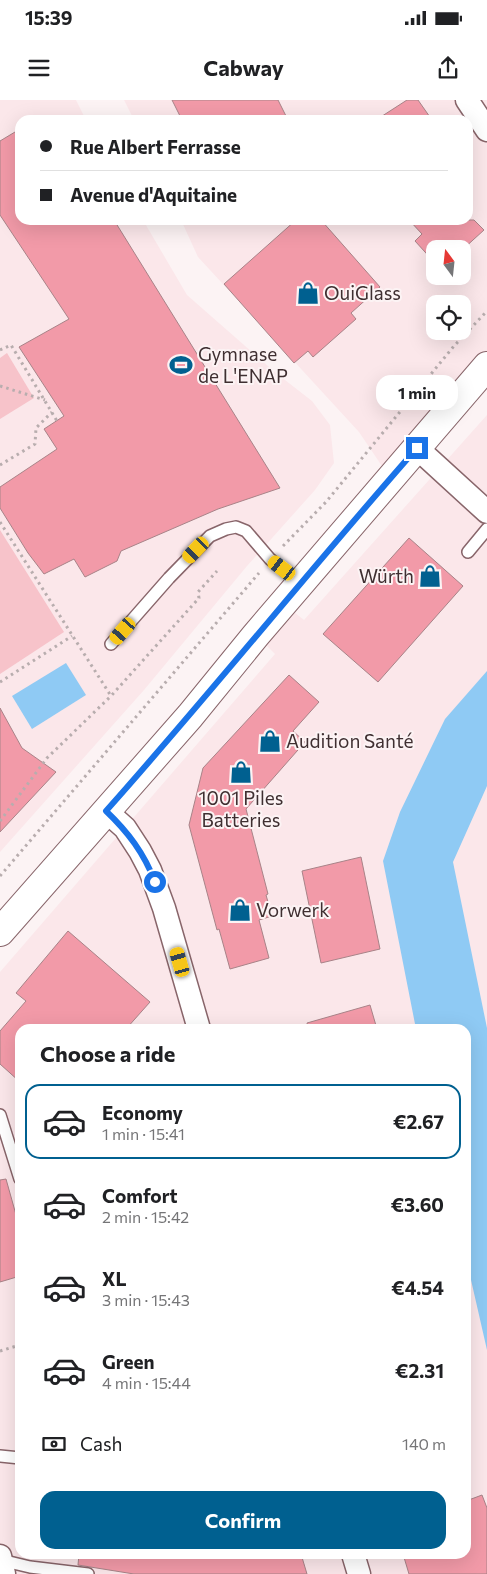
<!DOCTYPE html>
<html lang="en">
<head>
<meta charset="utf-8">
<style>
	:root { --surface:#fff; --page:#f2f2f2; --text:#202124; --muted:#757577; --line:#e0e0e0; --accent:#006090 }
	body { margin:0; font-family:Commissioner,sans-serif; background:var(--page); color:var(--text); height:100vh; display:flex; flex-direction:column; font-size:19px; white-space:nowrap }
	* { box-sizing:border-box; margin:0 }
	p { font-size:16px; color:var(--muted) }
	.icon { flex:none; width:28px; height:28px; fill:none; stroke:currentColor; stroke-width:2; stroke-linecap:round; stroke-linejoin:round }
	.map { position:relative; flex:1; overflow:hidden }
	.details { position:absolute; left:15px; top:924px; width:456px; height:535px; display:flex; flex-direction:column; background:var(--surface); border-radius:15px; box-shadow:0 5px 20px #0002 }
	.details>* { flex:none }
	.banner { position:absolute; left:15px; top:15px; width:458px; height:110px; border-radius:15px; box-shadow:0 5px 20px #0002; display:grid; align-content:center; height:110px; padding:0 25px; background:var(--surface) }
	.needle { width:32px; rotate:345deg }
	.fabs { position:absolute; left:426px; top:140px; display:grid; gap:10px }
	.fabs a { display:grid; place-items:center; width:45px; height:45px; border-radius:10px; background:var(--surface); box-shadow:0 5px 20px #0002; font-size:25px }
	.end { position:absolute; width:22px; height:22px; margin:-11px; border:6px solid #1a73e8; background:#fff; box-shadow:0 0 0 2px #fff }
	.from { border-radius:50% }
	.bubble { position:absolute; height:35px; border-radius:15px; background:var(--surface); box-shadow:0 5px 20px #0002; font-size:16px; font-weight:700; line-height:35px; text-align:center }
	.car { position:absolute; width:15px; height:30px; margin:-15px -8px; border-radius:6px; box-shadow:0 0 4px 1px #0007; background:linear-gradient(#f5c518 24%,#345 0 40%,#f5c518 0 76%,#345 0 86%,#f5c518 0) }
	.banner b { display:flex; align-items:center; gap:18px; height:48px; font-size:19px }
	.banner b+b { border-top:1px solid var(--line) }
	.banner i { width:12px; height:12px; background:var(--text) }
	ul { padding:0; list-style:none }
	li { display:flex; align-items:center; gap:15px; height:75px; margin:0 10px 8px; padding:0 15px; border:2px solid transparent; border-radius:15px }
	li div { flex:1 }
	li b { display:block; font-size:19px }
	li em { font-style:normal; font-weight:700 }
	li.active { border-color:var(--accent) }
	li>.icon { width:45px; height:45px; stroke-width:1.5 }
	h2 { padding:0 25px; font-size:22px; line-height:60px }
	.pay { display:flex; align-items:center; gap:12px; height:55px; padding:0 25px; font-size:19px }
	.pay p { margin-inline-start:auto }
	.action { display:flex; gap:10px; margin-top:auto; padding:10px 25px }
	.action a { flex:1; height:58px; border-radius:15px; background:var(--accent); color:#fff; font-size:20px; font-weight:700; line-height:58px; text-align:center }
	.status { display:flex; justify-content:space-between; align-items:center; height:35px; padding:0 25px; background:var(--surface); direction:ltr }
	.status svg { height:14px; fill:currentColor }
	header { display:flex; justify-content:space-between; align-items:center; height:65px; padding:0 25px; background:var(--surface); font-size:22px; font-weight:700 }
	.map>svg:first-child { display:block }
	.built { fill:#fbe7ea; fill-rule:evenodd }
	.green { fill:#f7c3ca }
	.water { fill:#8fcaf4 }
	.building { fill:#f29aa8; stroke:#a88388 }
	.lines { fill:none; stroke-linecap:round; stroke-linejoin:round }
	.service-casing { stroke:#88656a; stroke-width:14 }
	.minor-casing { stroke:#88656a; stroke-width:25 }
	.tertiary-casing { stroke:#88656a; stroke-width:30 }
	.path { stroke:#b8adae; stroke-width:3; stroke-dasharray:2.5 4; stroke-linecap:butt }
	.service { stroke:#fff; stroke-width:11 }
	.minor { stroke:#fff; stroke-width:22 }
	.tertiary { stroke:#fff; stroke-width:28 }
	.route { stroke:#1a73e8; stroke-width:6 }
	.labels { text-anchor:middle; stroke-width:4; stroke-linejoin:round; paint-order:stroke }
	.poi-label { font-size:19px; fill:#3f2f31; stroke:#fcf3f4; text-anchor:start }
</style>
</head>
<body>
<div class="status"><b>15:39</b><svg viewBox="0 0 49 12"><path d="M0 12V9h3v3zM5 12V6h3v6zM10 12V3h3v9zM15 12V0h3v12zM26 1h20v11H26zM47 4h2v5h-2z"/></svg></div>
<header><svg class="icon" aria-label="menu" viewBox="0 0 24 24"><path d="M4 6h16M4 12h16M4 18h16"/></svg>Cabway<svg class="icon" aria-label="share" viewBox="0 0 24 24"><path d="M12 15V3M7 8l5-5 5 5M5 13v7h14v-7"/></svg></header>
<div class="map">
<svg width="487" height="1474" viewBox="0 0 487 1474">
	<rect width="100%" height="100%" fill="#fcf3f4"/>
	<g class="built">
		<polygon points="0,0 76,0 86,20 20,20 20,120 143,120 187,195 276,273 312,301 330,325 334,363 315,390 247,466 144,590 0,752"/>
		<path d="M124 0H487V266L417 348 294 512 304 520 487 315V1474H0V872L275 554 256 535 390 378 359 332 198 157 181 120H468V20H134ZM435 149H462V176H435ZM435 204H462V231H435ZM20 929H466V1454H20Z"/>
	</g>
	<g class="green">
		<polygon points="7,253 34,298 0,319 0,258"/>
		<polygon points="0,430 64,532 0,574"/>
	</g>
	<g class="water">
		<polygon points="66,563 86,595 32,629 12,596"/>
		<polygon points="487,571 487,686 453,762 487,928 487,1250 466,1158 466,929 416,929 383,761 400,712 445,619"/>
	</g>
	<g class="building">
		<polygon points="172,0 278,0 288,20 182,20"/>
		<polygon points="407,0 418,0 432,20 376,20"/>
		<polygon points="20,29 20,120 114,120 280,388 218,409 121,451 117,461 85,477 74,459 44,474 28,453 0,408 0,387 57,349 44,329 64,316 19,247 69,219 0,115 0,41"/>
		<polygon points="296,120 321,120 380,187 351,213 356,219 313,257 308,251 294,263 224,184"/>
		<polygon points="409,120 474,120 484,130 462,150 462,149 435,149 435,163 415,141 422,134"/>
		<polygon points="409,438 463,486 378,582 323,534"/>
		<polygon points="289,575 319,602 293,631 305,642 246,709 268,794 266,795 272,816 259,820 269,858 230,869 219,829 217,830 189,725 203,668"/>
		<polygon points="0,608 22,648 56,672 0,732"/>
		<polygon points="361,757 380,849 321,863 302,771"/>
		<polygon points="68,831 150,902 126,929 20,929 20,982 0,964 0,931 26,901 16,893"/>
		<polygon points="370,905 377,929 308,929 307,923"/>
		<polygon points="6,1079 20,1129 20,1176 0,1182 0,1080"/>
		<polygon points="482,1395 487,1408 487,1474 409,1474 403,1454 466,1454 466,1401"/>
		<polygon points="79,1454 301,1454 307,1474 134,1474 78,1465"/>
	</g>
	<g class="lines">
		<defs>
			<g id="service">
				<polyline points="468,452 487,429"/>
				<polyline points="111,544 169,478 210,436 226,429 236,427 246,431 270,459 301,484"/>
				<polyline points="0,1015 20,1079"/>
				<polyline points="0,1356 20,1358"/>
				<polyline points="1,1460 30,1467 88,1474"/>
			</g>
			<g id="minor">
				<polyline points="467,0 487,30"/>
				<polyline points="417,348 487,412"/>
				<polyline points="106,711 125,728 140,751 150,770 164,808 199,929"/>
				<polyline points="353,1454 359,1474"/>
				<polyline points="0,1456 4,1474"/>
			</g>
			<polyline id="tertiary" points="0,832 190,616 256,535 487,266"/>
		</defs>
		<use href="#service" class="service-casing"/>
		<use href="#minor" class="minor-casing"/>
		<use href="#tertiary" class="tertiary-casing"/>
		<g class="path">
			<polyline points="0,250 11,245 57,321"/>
			<polyline points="0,286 45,300"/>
			<polyline points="0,365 35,344 36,328 52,312"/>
			<polyline points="0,422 111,596 199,498 198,492 217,471"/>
			<polyline points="283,446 326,402 454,246 487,211"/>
			<polyline points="0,582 72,536"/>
			<polyline points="0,721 47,658 111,596"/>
			<polyline points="0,776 259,473"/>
			<polyline points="0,1251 20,1245"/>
		</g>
		<use href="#service" class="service"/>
		<use href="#minor" class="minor"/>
		<use href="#tertiary" class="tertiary"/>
	</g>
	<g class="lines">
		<path class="route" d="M155 782C144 753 128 732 106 711 212 592 312 467 417 348"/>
	</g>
	<defs>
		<symbol id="shop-bare" viewBox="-9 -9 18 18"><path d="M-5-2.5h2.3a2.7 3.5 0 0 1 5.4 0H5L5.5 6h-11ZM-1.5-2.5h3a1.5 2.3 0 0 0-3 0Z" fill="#006090" stroke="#fcf3f4" stroke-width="2.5" paint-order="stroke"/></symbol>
		<symbol id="stadium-bare" viewBox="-9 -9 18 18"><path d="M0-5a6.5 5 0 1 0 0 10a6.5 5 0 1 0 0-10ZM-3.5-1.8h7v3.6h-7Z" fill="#006090" stroke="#fcf3f4" stroke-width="2.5" paint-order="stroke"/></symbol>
	</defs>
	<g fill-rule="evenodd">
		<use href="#shop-bare" x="292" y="177" width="32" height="32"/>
		<use href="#stadium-bare" x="165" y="249" width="32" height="32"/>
		<use href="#shop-bare" x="414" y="460" width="32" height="32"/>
		<use href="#shop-bare" x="254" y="625" width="32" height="32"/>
		<use href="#shop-bare" x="225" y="656" width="32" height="32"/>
		<use href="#shop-bare" x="224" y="794" width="32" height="32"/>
	</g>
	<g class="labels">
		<g class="poi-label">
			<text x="324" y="200">OuiGlass</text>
			<text x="198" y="261">Gymnase<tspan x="198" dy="22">de L'ENAP</tspan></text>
			<text x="414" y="483" text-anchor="end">Würth</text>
			<text x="286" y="648">Audition Santé</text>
			<text x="241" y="705" text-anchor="middle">1001 Piles<tspan x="241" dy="22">Batteries</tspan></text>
			<text x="256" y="817">Vorwerk</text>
		</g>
	</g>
</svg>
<div class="fabs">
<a><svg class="needle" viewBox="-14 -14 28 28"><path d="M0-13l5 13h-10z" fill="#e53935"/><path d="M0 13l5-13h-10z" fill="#757577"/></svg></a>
<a><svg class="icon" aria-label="locate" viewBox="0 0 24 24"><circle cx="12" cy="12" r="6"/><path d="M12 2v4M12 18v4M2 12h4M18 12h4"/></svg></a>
</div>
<i class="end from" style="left:155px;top:782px"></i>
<i class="end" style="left:417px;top:348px"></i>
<div class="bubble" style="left:376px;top:275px;width:82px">1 min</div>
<i class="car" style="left:196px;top:450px;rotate:224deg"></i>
<i class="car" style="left:282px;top:468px;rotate:307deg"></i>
<i class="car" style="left:123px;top:531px;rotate:221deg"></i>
<i class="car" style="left:180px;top:862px;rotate:344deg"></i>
<div class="banner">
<b><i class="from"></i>Rue Albert Ferrasse</b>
<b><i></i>Avenue d'Aquitaine</b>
</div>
<section class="details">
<h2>Choose a ride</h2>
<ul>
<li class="active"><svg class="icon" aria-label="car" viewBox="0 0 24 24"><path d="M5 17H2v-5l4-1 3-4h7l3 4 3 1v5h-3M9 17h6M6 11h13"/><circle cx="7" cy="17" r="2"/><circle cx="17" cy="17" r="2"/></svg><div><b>Economy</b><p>1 min · 15:41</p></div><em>€2.67</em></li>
<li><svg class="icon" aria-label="car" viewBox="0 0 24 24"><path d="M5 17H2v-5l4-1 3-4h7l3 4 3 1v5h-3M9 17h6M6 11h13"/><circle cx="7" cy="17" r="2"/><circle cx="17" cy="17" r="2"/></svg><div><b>Comfort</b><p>2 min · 15:42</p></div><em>€3.60</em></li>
<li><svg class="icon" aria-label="car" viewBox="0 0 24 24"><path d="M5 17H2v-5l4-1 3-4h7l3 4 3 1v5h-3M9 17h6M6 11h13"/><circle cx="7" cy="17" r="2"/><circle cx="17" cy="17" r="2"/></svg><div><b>XL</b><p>3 min · 15:43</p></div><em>€4.54</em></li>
<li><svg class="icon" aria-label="car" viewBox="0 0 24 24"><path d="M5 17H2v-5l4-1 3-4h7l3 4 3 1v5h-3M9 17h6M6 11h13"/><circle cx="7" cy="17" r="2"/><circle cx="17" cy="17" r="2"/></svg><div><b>Green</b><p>4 min · 15:44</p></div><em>€2.31</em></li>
</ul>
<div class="pay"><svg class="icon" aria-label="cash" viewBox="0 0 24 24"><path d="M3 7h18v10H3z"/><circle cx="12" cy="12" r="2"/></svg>Cash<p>140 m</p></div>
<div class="action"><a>Confirm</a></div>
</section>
</div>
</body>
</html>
